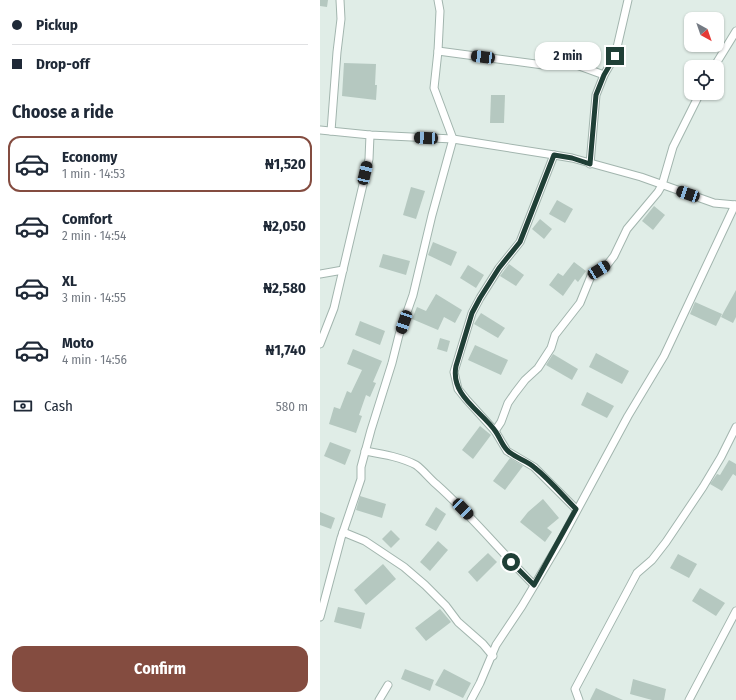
<!DOCTYPE html>
<html lang="en">
<head>
<meta charset="utf-8">
<style>
	:root { --surface:#fff; --page:#f2f2f3; --text:#1f2937; --muted:#747a83; --line:#e0e1e3; --accent:#844c40 }
	body { margin:0; font-family:"Fira Sans Condensed",sans-serif; background:var(--page); color:var(--text); height:100vh; display:flex; flex-direction:column; font-size:15px; white-space:nowrap }
	* { box-sizing:border-box; margin:0 }
	p { font-size:13px; color:var(--muted) }
	.icon { flex:none; width:22px; height:22px; fill:none; stroke:currentColor; stroke-width:2; stroke-linecap:round; stroke-linejoin:round }
	.map { position:relative; flex:1; overflow:hidden }
	.panel { display:flex; flex-direction:column; background:var(--surface); width:320px }
	.panel>* { flex:none }
	.banner { display:grid; align-content:center; height:88px; padding:0 12px; background:var(--surface) }
	.needle { width:26px; rotate:140deg }
	.controls { position:absolute; left:364px; top:12px; display:grid; gap:8px }
	.controls a { display:grid; place-items:center; width:40px; height:40px; border-radius:8px; background:var(--surface); box-shadow:0 1px 3px #0004; font-size:20px }
	.end { position:absolute; width:18px; height:18px; margin:-9px; border:5px solid #1f3f36; background:#fff; box-shadow:0 0 0 2px #fff }
	.from { border-radius:50% }
	.bubble { position:absolute; height:28px; border-radius:12px; background:var(--surface); box-shadow:0 1px 3px #0004; font-size:13px; font-weight:700; line-height:28px; text-align:center }
	.car { position:absolute; width:12px; height:24px; margin:-12px -6px; border-radius:5px; box-shadow:0 0 3px 1px #0007; background:linear-gradient(#222 24%,#8ab4d8 0 40%,#222 0 76%,#8ab4d8 0 86%,#222 0) }
	.banner b { display:flex; align-items:center; gap:14px; height:38px; font-size:15px }
	.banner b+b { border-top:1px solid var(--line) }
	.banner i { width:10px; height:10px; background:var(--text) }
	ul { padding:0; list-style:none }
	li { display:flex; align-items:center; gap:12px; height:56px; margin:0 8px 6px; padding:0 4px; border:2px solid transparent; border-radius:12px }
	li div { flex:1 }
	li b { display:block; font-size:15px }
	li em { font-style:normal; font-weight:700 }
	li.current { border-color:var(--accent) }
	li>.icon { width:36px; height:36px; stroke-width:1.5 }
	h2 { padding:0 12px; font-size:18px; line-height:48px }
	.pay { display:flex; align-items:center; gap:10px; height:44px; padding:0 12px; font-size:15px }
	.pay p { margin-inline-start:auto }
	.button { display:flex; gap:8px; margin-top:auto; padding:8px 12px }
	.button a { flex:1; height:46px; border-radius:12px; background:var(--accent); color:#fff; font-size:16px; font-weight:700; line-height:46px; text-align:center }
	main { display:flex; flex:1; min-height:0 }
	.map>svg:first-child { display:block }
	.building { fill:#b5c8c0 }
	.lines { fill:none; stroke-linecap:round; stroke-linejoin:round }
	.minor-casing { stroke:#a2b5ae; stroke-width:9 }
	.minor { stroke:#fff; stroke-width:7 }
	.route { stroke:#1f3f36; stroke-width:5 }
</style>
</head>
<body>
<main>
<section class="panel">
<div class="banner">
<b><i class="from"></i>Pickup</b>
<b><i></i>Drop-off</b>
</div>
<h2>Choose a ride</h2>
<ul>
<li class="current"><svg class="icon" aria-label="car" viewBox="0 0 24 24"><path d="M5 17H2v-5l4-1 3-4h7l3 4 3 1v5h-3M9 17h6M6 11h13"/><circle cx="7" cy="17" r="2"/><circle cx="17" cy="17" r="2"/></svg><div><b>Economy</b><p>1 min · 14:53</p></div><em>₦1,520</em></li>
<li><svg class="icon" aria-label="car" viewBox="0 0 24 24"><path d="M5 17H2v-5l4-1 3-4h7l3 4 3 1v5h-3M9 17h6M6 11h13"/><circle cx="7" cy="17" r="2"/><circle cx="17" cy="17" r="2"/></svg><div><b>Comfort</b><p>2 min · 14:54</p></div><em>₦2,050</em></li>
<li><svg class="icon" aria-label="car" viewBox="0 0 24 24"><path d="M5 17H2v-5l4-1 3-4h7l3 4 3 1v5h-3M9 17h6M6 11h13"/><circle cx="7" cy="17" r="2"/><circle cx="17" cy="17" r="2"/></svg><div><b>XL</b><p>3 min · 14:55</p></div><em>₦2,580</em></li>
<li><svg class="icon" aria-label="car" viewBox="0 0 24 24"><path d="M5 17H2v-5l4-1 3-4h7l3 4 3 1v5h-3M9 17h6M6 11h13"/><circle cx="7" cy="17" r="2"/><circle cx="17" cy="17" r="2"/></svg><div><b>Moto</b><p>4 min · 14:56</p></div><em>₦1,740</em></li>
</ul>
<div class="pay"><svg class="icon" aria-label="cash" viewBox="0 0 24 24"><path d="M3 7h18v10H3z"/><circle cx="12" cy="12" r="2"/></svg>Cash<p>580 m</p></div>
<div class="button"><a>Confirm</a></div>
</section>
<div class="map">
<svg width="416" height="700" viewBox="0 0 416 700">
	<rect width="100%" height="100%" fill="#e0ede7"/>
	<g class="building">
		<polygon points="0,0 8,0 7,7 0,6"/>
		<polygon points="24,63 56,64 55,85 57,85 56,100 22,96"/>
		<polygon points="171,95 185,95 184,123 170,123"/>
		<polygon points="91,187 105,191 96,219 83,215"/>
		<polygon points="237,200 253,209 245,223 229,214"/>
		<polygon points="334,206 345,215 333,230 322,221"/>
		<polygon points="220,219 232,229 224,239 212,229"/>
		<polygon points="113,242 137,252 131,266 108,255"/>
		<polygon points="63,254 90,261 86,275 59,267"/>
		<polygon points="254,262 266,271 258,282 255,279 243,296 229,285 238,273 243,276"/>
		<polygon points="189,264 204,275 196,286 180,276"/>
		<polygon points="148,265 164,275 156,288 140,278"/>
		<polygon points="416,290 416,317 413,323 401,317"/>
		<polygon points="116,294 142,310 135,323 124,317 118,330 92,319 97,307 106,311"/>
		<polygon points="375,302 402,314 396,326 370,314"/>
		<polygon points="161,313 185,328 178,338 154,324"/>
		<polygon points="40,321 65,331 60,345 35,335"/>
		<polygon points="120,338 130,341 127,352 117,349"/>
		<polygon points="155,345 188,360 181,375 148,360"/>
		<polygon points="33,349 62,361 53,382 56,383 50,397 46,395 39,415 42,416 36,433 9,424 14,407 20,409 27,391 31,393 42,370 27,364"/>
		<polygon points="276,353 309,371 302,384 269,367"/>
		<polygon points="233,354 258,369 252,380 226,365"/>
		<polygon points="267,392 294,406 287,418 261,405"/>
		<polygon points="160,426 171,435 153,459 142,450"/>
		<polygon points="10,442 31,450 25,465 4,456"/>
		<polygon points="190,458 203,466 185,490 173,481"/>
		<polygon points="409,460 416,464 416,476 413,474 402,491 390,484 397,474 400,475"/>
		<polygon points="40,496 66,504 62,518 36,510"/>
		<polygon points="223,499 239,518 227,528 232,532 225,542 200,522 208,512"/>
		<polygon points="116,507 126,514 116,531 105,525"/>
		<polygon points="0,512 15,518 11,529 0,525"/>
		<polygon points="71,530 80,539 71,548 62,539"/>
		<polygon points="118,541 128,550 110,571 100,562"/>
		<polygon points="168,553 177,562 157,582 148,572"/>
		<polygon points="358,554 377,564 369,578 350,568"/>
		<polygon points="63,564 76,579 46,605 34,590"/>
		<polygon points="380,588 405,603 396,616 372,601"/>
		<polygon points="18,607 45,613 41,629 14,622"/>
		<polygon points="120,609 131,622 106,641 95,628"/>
		<polygon points="85,669 114,680 110,691 81,679"/>
		<polygon points="124,669 151,683 143,698 115,685"/>
		<polygon points="313,679 346,689 344,700 332,700 310,694"/>
		<polygon points="276,688 287,693 303,700 270,700"/>
	</g>
	<g class="lines">
		<defs>
			<g id="minor">
				<polyline points="118,51 223,65 251,63 284,75"/>
				<polyline points="394,67 416,31"/>
				<polyline points="0,130 50,135 133,139 234,155 252,158 321,177 394,203 416,205"/>
				<polyline points="11,131 17,52 21,19 20,0"/>
				<polyline points="234,155 200,242 179,268 160,298 152,313 134,372 138,389 146,399 175,431 187,451 214,467 256,509"/>
				<polyline points="270,164 276,95 284,75 295,56 308,0"/>
				<polyline points="0,274 23,270"/>
				<polyline points="0,344 14,308 49,159 50,135"/>
				<polyline points="175,431 181,422 188,403 195,393 205,380 218,368 231,348 235,335 260,303 271,276 287,265 294,256 307,229 338,192 342,185 353,147 380,93"/>
				<path d="M45 451C62 454 81 457 96 465 103 470 109 478 116 484 151 515 181 552 214 585"/>
				<polyline points="23,532 45,541 84,567 105,585 126,606 138,622 163,644 173,656"/>
				<polyline points="0,617 21,538 41,479 41,467 51,430 72,363 79,335 93,295 112,215 133,139 114,88 118,51 120,11 118,0"/>
				<polyline points="59,700 68,685"/>
				<polyline points="151,700 160,683 176,645 202,606 240,542 308,416 344,356 415,205"/>
				<polyline points="259,700 255,689 317,573 332,560 346,542 383,487 401,457 416,427"/>
				<polyline points="369,700 416,611"/>
			</g>
		</defs>
		<use href="#minor" class="minor-casing"/>
		<use href="#minor" class="minor"/>
	</g>
	<g class="lines">
		<path class="route" d="M191 562 214 585 256 509C243 496 230 480 215 468 207 460 194 458 187 450 182 445 180 438 176 432 162 411 130 396 136 366L152 313 160 298 179 268 200 242 234 155 252 158 270 164 276 95 284 75 295 56"/>
	</g>
</svg>
<div class="controls">
<a><svg class="needle" viewBox="-14 -14 28 28"><path d="M0-13l5 13h-10z" fill="#e53935"/><path d="M0 13l5-13h-10z" fill="#747a83"/></svg></a>
<a><svg class="icon" aria-label="locate" viewBox="0 0 24 24"><circle cx="12" cy="12" r="6"/><path d="M12 2v4M12 18v4M2 12h4M18 12h4"/></svg></a>
</div>
<i class="end from" style="left:191px;top:562px"></i>
<i class="end" style="left:295px;top:56px"></i>
<div class="bubble" style="left:215px;top:42px;width:66px">2 min</div>
<i class="car" style="left:163px;top:57px;rotate:277deg"></i>
<i class="car" style="left:106px;top:138px;rotate:273deg"></i>
<i class="car" style="left:45px;top:173px;rotate:13deg"></i>
<i class="car" style="left:368px;top:194px;rotate:289deg"></i>
<i class="car" style="left:279px;top:270px;rotate:58deg"></i>
<i class="car" style="left:84px;top:322px;rotate:199deg"></i>
<i class="car" style="left:143px;top:509px;rotate:136deg"></i>
</div>
</main>
</body>
</html>
